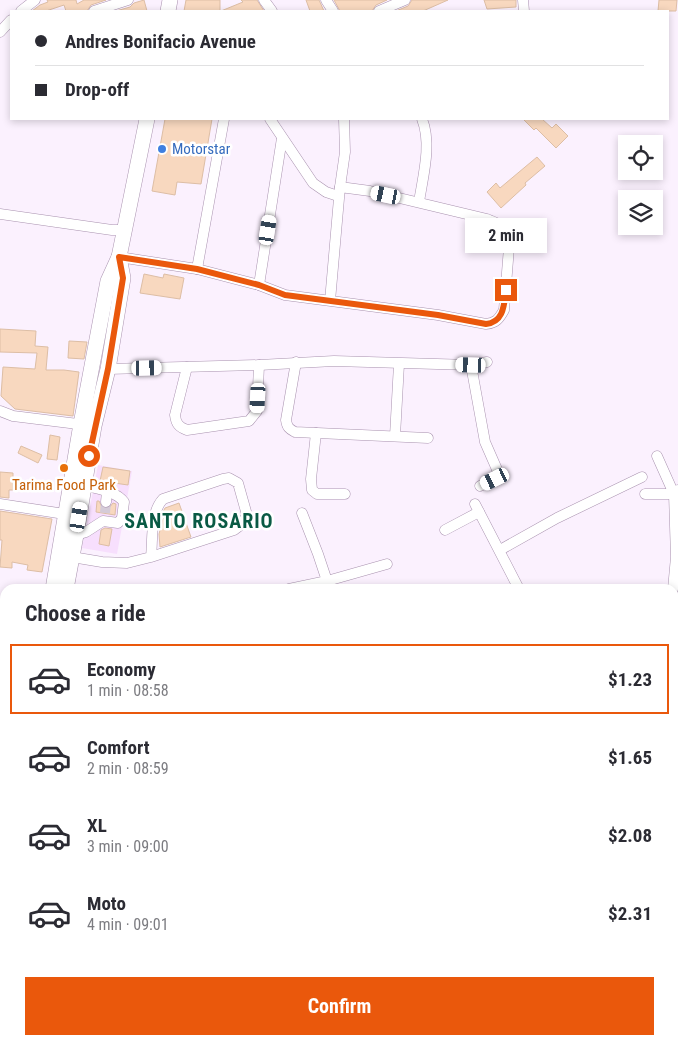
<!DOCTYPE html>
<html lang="en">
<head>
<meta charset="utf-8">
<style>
	:root { --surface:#fff; --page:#f2f2f3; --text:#2b2b33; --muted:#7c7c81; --line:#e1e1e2; --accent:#ea580c }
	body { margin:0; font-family:"Roboto Condensed",sans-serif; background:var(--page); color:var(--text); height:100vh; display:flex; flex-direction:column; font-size:19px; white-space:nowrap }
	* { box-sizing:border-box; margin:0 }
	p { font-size:16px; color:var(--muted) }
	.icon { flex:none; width:28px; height:28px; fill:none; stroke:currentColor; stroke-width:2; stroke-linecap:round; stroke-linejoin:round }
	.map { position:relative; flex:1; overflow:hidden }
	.side { position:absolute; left:0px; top:584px; width:679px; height:461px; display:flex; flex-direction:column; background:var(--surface); border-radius:15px 15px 0 0; box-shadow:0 2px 8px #0003 }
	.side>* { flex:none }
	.top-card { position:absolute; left:10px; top:10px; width:659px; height:110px; border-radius:0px; box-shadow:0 2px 8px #0003; display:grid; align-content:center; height:110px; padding:0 25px; background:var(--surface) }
	.buttons { position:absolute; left:618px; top:135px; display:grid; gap:10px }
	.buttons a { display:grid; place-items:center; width:45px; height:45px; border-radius:0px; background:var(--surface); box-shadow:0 2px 8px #0003; font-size:25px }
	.end { position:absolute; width:22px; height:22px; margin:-11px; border:6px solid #ea580c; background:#fff; box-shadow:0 0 0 2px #fff }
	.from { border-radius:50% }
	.bubble { position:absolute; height:35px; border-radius:0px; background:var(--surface); box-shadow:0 2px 8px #0003; font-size:16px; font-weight:700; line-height:35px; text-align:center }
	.car { position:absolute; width:15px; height:30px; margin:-15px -8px; border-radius:6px; box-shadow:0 0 4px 1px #0007; background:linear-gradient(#fff 24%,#345 0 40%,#fff 0 76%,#345 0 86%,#fff 0) }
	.top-card b { display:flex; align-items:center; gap:18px; height:48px; font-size:19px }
	.top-card b+b { border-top:1px solid var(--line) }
	.top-card i { width:12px; height:12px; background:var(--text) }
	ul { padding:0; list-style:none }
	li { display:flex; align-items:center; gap:15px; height:70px; margin:0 10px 8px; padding:0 15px; border:2px solid transparent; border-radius:0px }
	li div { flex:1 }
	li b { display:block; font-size:19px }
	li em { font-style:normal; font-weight:700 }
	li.selected { border-color:var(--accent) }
	li>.icon { width:45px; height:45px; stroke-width:1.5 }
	h2 { padding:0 25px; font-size:22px; line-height:60px }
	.cta { display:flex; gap:10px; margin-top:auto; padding:10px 25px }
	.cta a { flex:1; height:58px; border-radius:0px; background:var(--accent); color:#fff; font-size:20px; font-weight:700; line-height:58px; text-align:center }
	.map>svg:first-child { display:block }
	.built { fill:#f7dffd }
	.building { fill:#f8d8bf; stroke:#ddbea5 }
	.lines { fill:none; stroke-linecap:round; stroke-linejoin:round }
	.minor-tunnel { stroke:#d5cbd8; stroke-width:10; stroke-dasharray:10 5; stroke-linecap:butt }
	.minor-casing { stroke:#a992af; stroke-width:11 }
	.highway-casing { stroke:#a992af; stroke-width:16 }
	.minor { stroke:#fff; stroke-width:10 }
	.highway { stroke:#fff; stroke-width:15 }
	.route { stroke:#ea580c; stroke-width:6 }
	.shop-dot { fill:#3f7fe0; stroke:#fff; stroke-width:2 }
	.food-dot { fill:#e8710a; stroke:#fff; stroke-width:2 }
	.labels { text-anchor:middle; stroke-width:5; stroke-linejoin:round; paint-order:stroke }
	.shop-label { font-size:15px; fill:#366cbe; stroke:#fff; text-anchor:start }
	.food-label { font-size:15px; fill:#c56008; stroke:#fff }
	.district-label { font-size:20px; font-weight:bold; letter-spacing:1px; fill:#095a44; stroke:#fff }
</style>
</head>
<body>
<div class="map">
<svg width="678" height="1044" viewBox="0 0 678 1044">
	<rect width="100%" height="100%" fill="#fbf1fe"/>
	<g class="built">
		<polygon points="98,465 132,471 117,554 82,548"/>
		<polygon points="349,1040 446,1040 446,1044 348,1044"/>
	</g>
	<g class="building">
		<polygon points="47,0 76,0 77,4 84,0 106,0 91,5 87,11 64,11 66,11 64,5 46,11 32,11 40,5 48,2"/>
		<polygon points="144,0 147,11 116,11 130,7 134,3"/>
		<polygon points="186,0 220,0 220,11 184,11"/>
		<polygon points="241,0 257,0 264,11 221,11 243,2"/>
		<polygon points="306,0 319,0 324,11 310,11"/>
		<polygon points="334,0 387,0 376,5 372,11 340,11"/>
		<polygon points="412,0 448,0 423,11 396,11 408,6"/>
		<polygon points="484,0 516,0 516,7 487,9"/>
		<polygon points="659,0 677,0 676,11 658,11"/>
		<polygon points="165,119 212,119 201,184 177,182 175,195 152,191"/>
		<polygon points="523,119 542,119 552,128 556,124 568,136 556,148 536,128 534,130"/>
		<polygon points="537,157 545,166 525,183 526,185 501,208 487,192 496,183 500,188"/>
		<polygon points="144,274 163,278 164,274 184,278 180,299 140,293"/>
		<polygon points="0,329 36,331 35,346 48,347 46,370 64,370 79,372 73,416 15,409 1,396 3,367 35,369 37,353 0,352"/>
		<polygon points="69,341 87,342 84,359 68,358"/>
		<polygon points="50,435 60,437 57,460 47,459"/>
		<polygon points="21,446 42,455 38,463 18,453"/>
		<polygon points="103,467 130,471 128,485 100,481"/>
		<polygon points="0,472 13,473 13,490 9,490 9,498 0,497"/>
		<polygon points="97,501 99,501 102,507 105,509 109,508 113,503 116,504 115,515 96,512"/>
		<polygon points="179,503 191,537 160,547 159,534 163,519 165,517 163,512 165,508"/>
		<polygon points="0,511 52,519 42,572 27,570 28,565 12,562 12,568 0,567 2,540 0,540"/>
		<polygon points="105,528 112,529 109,546 99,544 101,530"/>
	</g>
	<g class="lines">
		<polyline class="minor-tunnel" points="105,513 106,502"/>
		<defs>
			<g id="minor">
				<polyline points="264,0 272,11"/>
				<polyline points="326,0 333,11"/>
				<polyline points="523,0 524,11"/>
				<polyline points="21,11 35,0"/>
				<polyline points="94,11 128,0"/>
				<polyline points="379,11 405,0"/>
				<polyline points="0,32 11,20"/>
				<polyline points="270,119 313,183 326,192 338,196"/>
				<polyline points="340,187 345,152 344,119"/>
				<path d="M419 202C423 176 432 144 422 119"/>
				<polyline points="0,214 112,230 125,230"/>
				<path d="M119 257 197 269 259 285 285 295 438 315 486 324C496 323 499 319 504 310L510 235C504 225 497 223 487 219L370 191 340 187 330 301"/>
				<polyline points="197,269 224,119"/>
				<polyline points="259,285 282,138"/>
				<path d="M296 362 286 420C287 427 289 429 295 432L428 438"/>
				<polyline points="471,365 485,442 499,474 495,479 480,486"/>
				<path d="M187 367 175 415C176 424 179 427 187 430L249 421 257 411 259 365"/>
				<polyline points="108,369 259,365 334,361 471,365 487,362"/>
				<polyline points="0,411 13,416 86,425"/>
				<polyline points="316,433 311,479 312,490 317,494 345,494"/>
				<polyline points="395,436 399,364"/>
				<polyline points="645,494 674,494 657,456"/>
				<polyline points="106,502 107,492"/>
				<polyline points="0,504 71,515"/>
				<polyline points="475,504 519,589"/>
				<polyline points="445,530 479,512"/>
				<path d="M76 535 86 532 103 521 118 523 122 518 124 502C116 491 97 489 84 485"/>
				<polyline points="500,550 557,518 642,477"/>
				<path d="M72 557 102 562 127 563 151 557 234 530 242 524 247 515 238 483 229 478 223 479 163 499C150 513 153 538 151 557"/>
				<polyline points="289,589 327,581 318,554 302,513"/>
				<polyline points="328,589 327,581 387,564"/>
				<polyline points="673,589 676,557 674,494 678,490"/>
				<polyline points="674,615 678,610"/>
				<polyline points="0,699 5,700"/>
				<polyline points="674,807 678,803"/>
				<polyline points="674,852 678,859"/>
				<polyline points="674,1014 678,1013"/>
				<polyline points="452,1040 453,1044"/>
				<polyline points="538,1040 538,1044"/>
				<polyline points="95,1044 95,1040"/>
				<polyline points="190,1044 191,1040"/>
				<polyline points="271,1044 271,1040"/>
				<polyline points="343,1044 344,1040"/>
			</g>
			<g id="highway">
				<polyline points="168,11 170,0"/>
				<polyline points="53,589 81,424 108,281 119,257 147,119"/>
				<polyline points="66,589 76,535 94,426 108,369 123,278 119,257"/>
				<polyline points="0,890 5,863"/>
				<polyline points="0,963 5,934"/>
			</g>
		</defs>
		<use href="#minor" class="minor-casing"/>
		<use href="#highway" class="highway-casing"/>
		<use href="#minor" class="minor"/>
		<use href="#highway" class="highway"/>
	</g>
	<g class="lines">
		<path class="route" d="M89 456 108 369 123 278 119 257 197 269 259 285 285 295 438 315 486 324C504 322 504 305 506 290"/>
	</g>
	<circle class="shop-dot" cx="162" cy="149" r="5"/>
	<circle class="food-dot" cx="64" cy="468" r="5"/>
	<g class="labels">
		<g class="shop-label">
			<text x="172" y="154">Motorstar</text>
		</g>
		<g class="food-label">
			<text x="64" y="490">Tarima Food Park</text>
		</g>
		<g class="district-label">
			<text x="199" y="528">SANTO ROSARIO</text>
		</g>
	</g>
</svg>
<div class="buttons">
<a><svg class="icon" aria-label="locate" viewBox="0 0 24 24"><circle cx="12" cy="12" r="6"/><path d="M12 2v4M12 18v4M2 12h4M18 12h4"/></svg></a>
<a><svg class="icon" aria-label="layers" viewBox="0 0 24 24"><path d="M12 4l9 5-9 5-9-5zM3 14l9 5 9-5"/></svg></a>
</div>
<i class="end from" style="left:89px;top:456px"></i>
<i class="end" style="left:506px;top:290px"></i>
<div class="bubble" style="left:465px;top:218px;width:82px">2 min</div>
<i class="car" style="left:386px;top:195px;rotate:282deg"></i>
<i class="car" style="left:268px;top:230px;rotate:9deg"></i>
<i class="car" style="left:471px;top:365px;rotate:272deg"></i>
<i class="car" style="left:147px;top:368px;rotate:89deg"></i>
<i class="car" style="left:258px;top:398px;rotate:183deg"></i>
<i class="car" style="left:495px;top:479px;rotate:244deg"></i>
<i class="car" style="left:79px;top:517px;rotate:9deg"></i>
<div class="top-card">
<b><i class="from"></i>Andres Bonifacio Avenue</b>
<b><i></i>Drop-off</b>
</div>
<section class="side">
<h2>Choose a ride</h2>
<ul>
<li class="selected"><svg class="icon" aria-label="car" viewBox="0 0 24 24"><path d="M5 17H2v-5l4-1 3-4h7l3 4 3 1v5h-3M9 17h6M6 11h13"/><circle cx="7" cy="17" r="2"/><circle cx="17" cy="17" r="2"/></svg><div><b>Economy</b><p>1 min · 08:58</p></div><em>$1.23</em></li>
<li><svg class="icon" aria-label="car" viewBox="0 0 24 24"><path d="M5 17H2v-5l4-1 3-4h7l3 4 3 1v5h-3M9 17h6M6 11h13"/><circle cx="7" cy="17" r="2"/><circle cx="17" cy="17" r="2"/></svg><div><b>Comfort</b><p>2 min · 08:59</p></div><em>$1.65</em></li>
<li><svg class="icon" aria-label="car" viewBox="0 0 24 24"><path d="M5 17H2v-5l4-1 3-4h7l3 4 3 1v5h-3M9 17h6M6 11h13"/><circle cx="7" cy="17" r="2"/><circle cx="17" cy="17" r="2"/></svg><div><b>XL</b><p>3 min · 09:00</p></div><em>$2.08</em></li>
<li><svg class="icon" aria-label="car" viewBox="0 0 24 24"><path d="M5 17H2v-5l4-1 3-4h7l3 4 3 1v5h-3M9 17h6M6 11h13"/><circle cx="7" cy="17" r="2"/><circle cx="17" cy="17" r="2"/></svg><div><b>Moto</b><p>4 min · 09:01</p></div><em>$2.31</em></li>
</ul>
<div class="cta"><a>Confirm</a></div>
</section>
</div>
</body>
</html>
